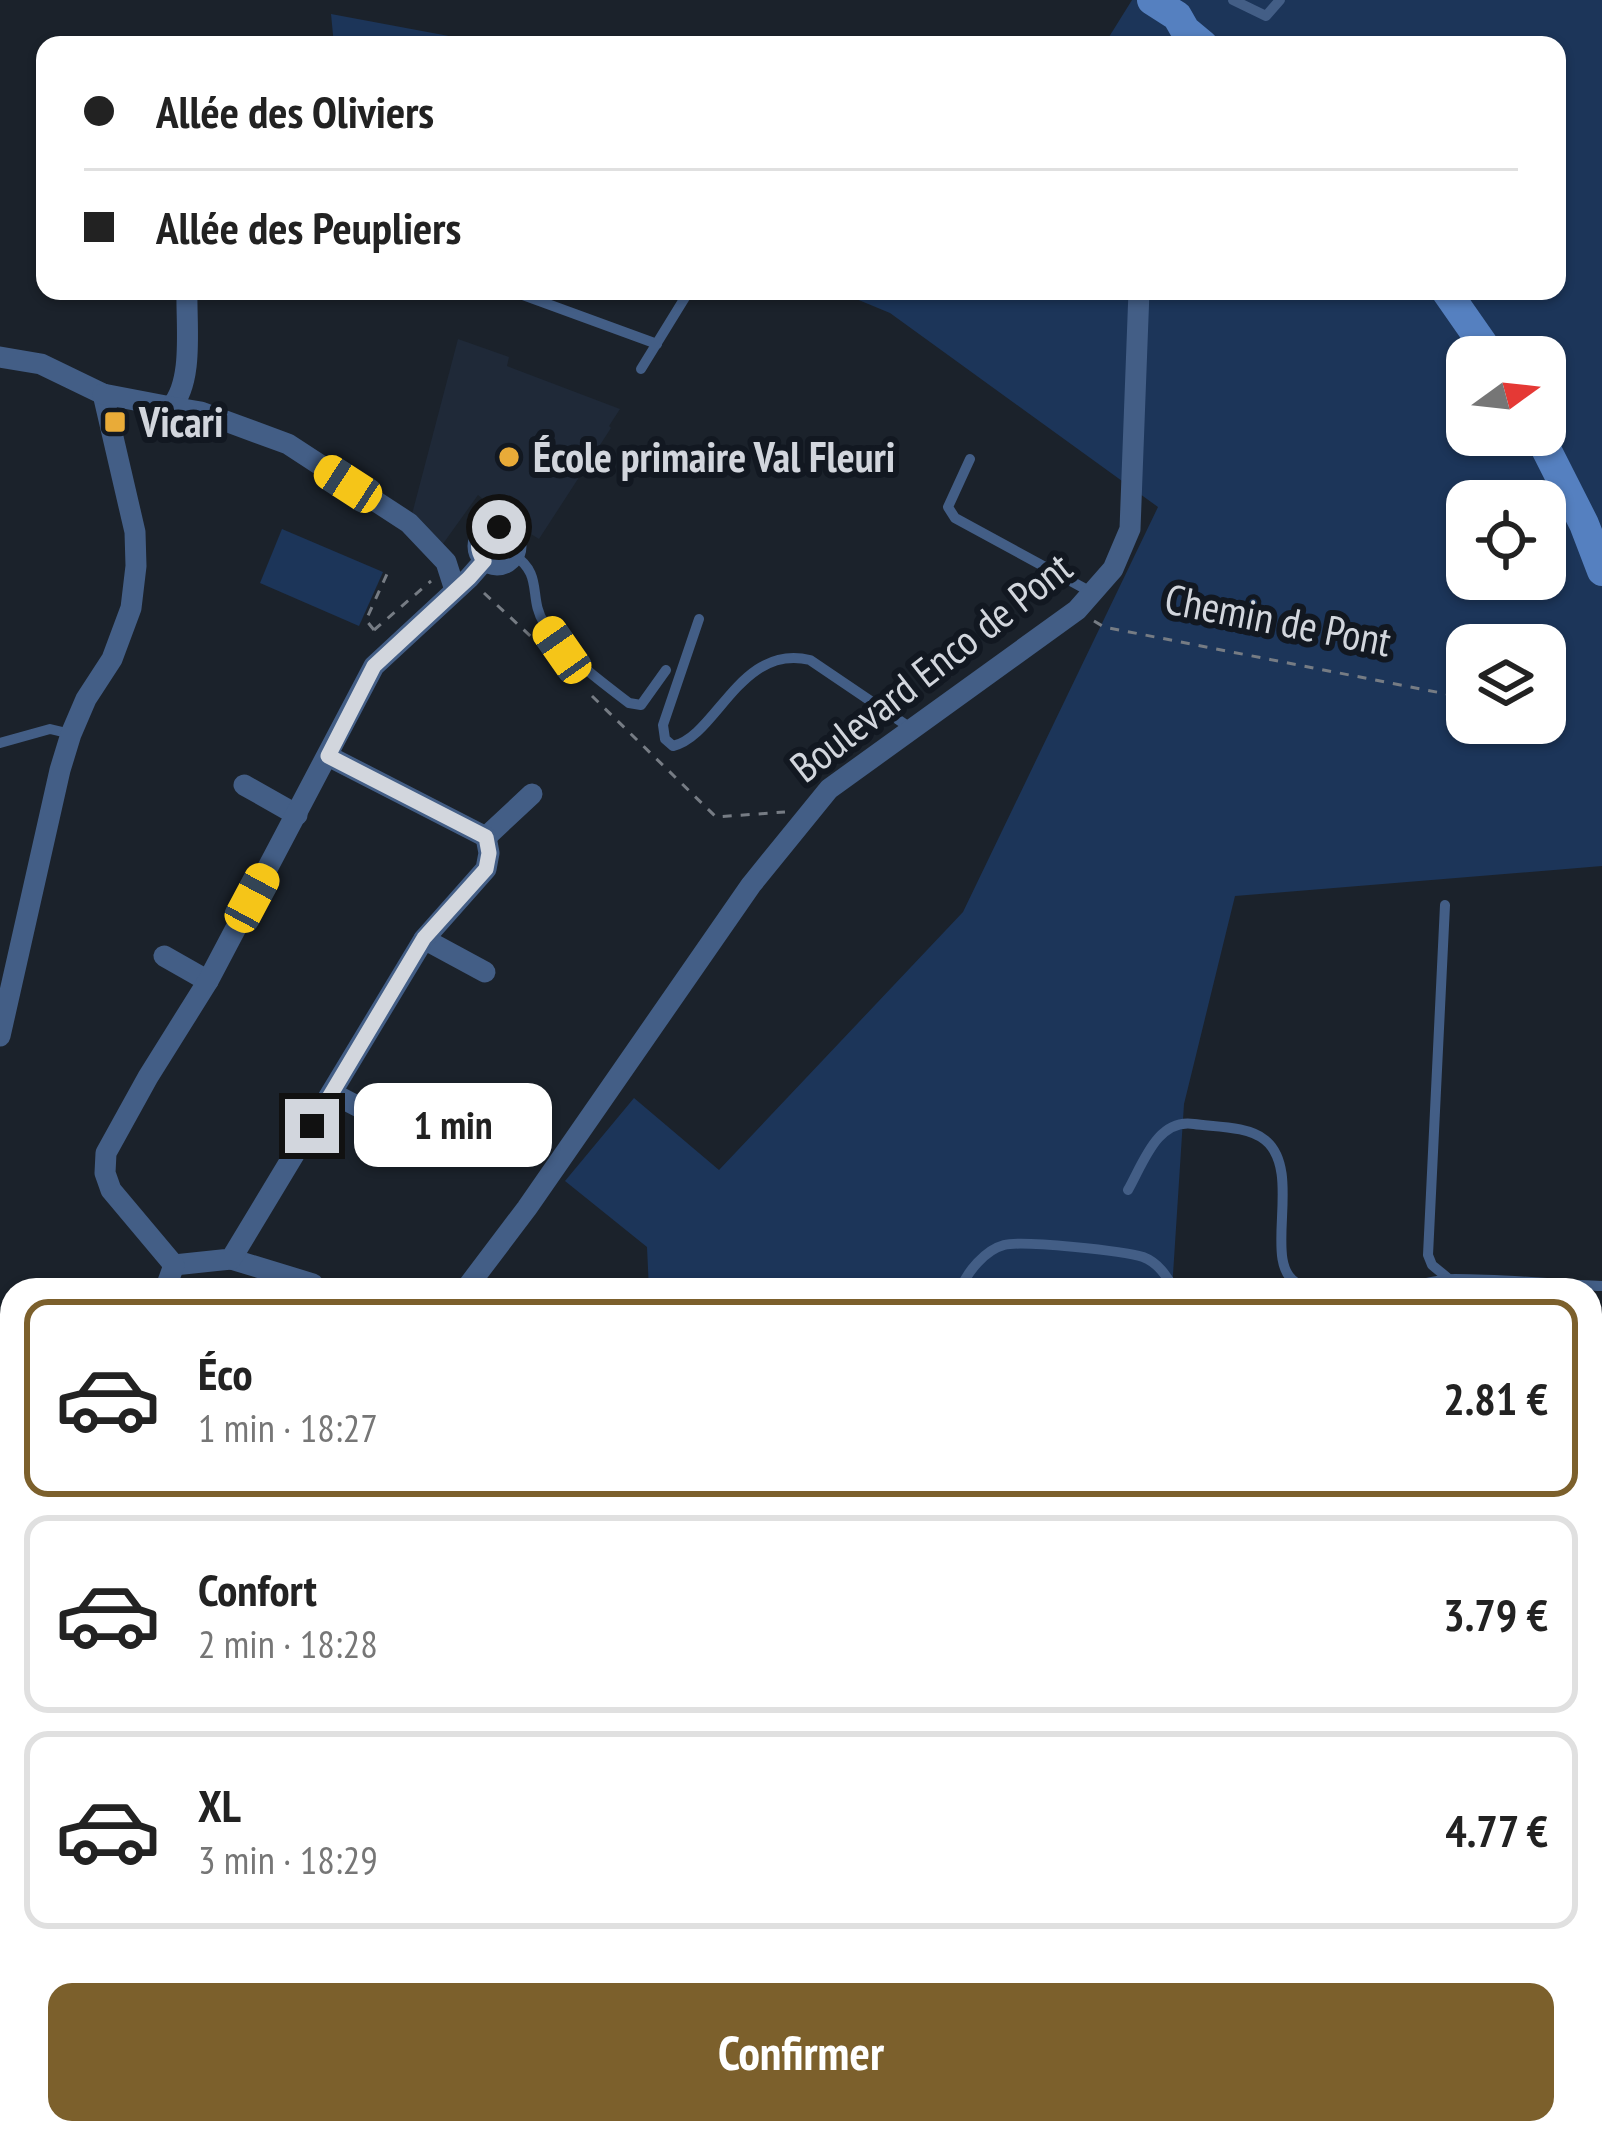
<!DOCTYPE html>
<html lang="fr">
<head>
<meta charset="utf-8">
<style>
	:root { --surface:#fff; --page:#f2f2f2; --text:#222; --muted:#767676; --line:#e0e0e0; --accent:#7c602c }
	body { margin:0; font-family:"PT Sans Narrow",sans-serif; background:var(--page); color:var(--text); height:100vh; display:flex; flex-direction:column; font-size:45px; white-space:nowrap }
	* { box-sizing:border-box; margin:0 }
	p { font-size:39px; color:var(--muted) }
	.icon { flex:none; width:66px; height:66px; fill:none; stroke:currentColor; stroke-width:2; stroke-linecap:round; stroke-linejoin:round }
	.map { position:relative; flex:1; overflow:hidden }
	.side { position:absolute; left:0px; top:1278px; width:1602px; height:867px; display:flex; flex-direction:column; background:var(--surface); border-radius:36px 36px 0 0; box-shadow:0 3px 9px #0004 }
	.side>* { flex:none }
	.hud { position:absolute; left:36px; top:36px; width:1530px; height:264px; border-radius:24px; box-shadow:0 3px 9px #0004; display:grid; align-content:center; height:264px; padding:0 48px; background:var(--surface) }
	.needle { width:78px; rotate:75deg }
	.controls { position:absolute; left:1446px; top:336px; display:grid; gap:24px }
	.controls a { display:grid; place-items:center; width:120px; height:120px; border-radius:24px; background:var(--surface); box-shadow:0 3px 9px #0004; font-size:60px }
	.end { position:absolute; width:54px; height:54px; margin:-27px; border:15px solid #d2d6dd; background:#111; box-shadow:0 0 0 6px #111 }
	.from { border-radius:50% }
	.bubble { position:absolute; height:84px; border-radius:24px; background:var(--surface); box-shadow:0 3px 9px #0004; font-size:39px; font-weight:700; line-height:84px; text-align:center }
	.car { position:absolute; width:36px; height:72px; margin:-36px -18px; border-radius:15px; box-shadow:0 0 9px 3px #0007; background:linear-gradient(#f5c518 24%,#345 0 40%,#f5c518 0 76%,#345 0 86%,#f5c518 0) }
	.hud b { display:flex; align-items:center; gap:42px; height:114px; font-size:45px }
	.hud b+b { border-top:3px solid var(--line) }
	.hud i { width:30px; height:30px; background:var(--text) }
	ul { padding:21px 0 0; list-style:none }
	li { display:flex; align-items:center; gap:36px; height:198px; margin:0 24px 18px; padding:0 24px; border:6px solid var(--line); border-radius:24px }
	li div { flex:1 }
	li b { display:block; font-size:45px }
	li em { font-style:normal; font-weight:700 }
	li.active { border-color:var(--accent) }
	li>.icon { width:108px; height:108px; stroke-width:1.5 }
	.button { display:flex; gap:24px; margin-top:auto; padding:24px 48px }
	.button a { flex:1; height:138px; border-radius:24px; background:var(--accent); color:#fff; font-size:48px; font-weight:700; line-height:138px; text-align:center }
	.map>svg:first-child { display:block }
	.built { fill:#1f2938 }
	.green { fill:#1c3559; fill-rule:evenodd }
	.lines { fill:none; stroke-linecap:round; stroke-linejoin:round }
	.path { stroke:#767c84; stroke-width:3; stroke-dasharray:9 9; stroke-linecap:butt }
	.service { stroke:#435e86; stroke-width:10 }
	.minor { stroke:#435e86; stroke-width:21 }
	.secondary { stroke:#5580c0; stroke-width:30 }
	.route { stroke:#d2d6dd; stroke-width:15 }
	.poi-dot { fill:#e9ab38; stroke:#121821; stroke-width:4.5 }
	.labels { text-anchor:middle; stroke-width:12; stroke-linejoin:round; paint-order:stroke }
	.poi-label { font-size:42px; font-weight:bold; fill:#d2d6dd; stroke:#121821; text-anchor:start }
	.street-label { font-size:42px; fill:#d2d6dd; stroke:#121821 }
</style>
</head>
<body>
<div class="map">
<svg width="1602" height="2143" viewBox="0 0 1602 2143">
	<rect width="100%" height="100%" fill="#1b222b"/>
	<polygon class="built" points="458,339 509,357 507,366 620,409 609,426 611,428 539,539 507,519 478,495 440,548 411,518"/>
	<g class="green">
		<path d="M1132 0H1602V866L1235 896 1184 1104 1172 1290H649L647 1247 565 1181 634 1098 719 1170 963 912 1158 507 890 313 837 291H1557V45H1104ZM1467 357H1545V435H1467ZM1467 501H1545V579H1467ZM1467 645H1545V723H1467Z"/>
		<polygon points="331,14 497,45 334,45"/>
		<polygon points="282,529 383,572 359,626 260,583"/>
	</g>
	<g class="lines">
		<g class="path">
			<polyline points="1545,402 1551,413"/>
			<polyline points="484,593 538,643"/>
			<polyline points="1094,621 1104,627 1467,698"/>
			<polyline points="374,630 431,581"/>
			<polyline points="374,630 366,620 387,574"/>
			<polyline points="592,696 716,817 785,812"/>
		</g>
		<g class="service">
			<polyline points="1233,0 1266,16 1280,0"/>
			<polyline points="512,291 657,344"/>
			<polyline points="641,369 689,291"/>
			<polyline points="970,459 948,507 955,518 1091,592"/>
			<path d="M514 555C544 575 528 598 544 623 566 657 598 679 629 703L641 705 666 670"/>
			<path d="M699 619 663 725 665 739 673 746C717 736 740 643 810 660L912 729"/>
			<polyline points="0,743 50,729 71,734"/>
			<polyline points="1445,905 1428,1255 1432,1265 1449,1279"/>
			<path d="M1128 1190C1143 1164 1157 1118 1194 1124 1215 1127 1248 1126 1265 1140 1305 1172 1259 1267 1299 1284 1316 1291 1380 1289 1400 1288 1419 1286 1436 1279 1455 1279 1504 1279 1553 1284 1602 1286"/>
			<path d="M960 1290C967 1272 985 1250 1004 1245 1022 1240 1124 1251 1143 1257 1159 1263 1167 1277 1175 1290"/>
			<polyline points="1490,2143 1492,2133"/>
		</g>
		<g class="minor">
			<polyline points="0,357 41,364 103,394 135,532 136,566 131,608 112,659 86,699 71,734 60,770 0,1036"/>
			<path d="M103 394 171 407C194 381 186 325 187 291"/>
			<polyline points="171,407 201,412 288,444 409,523 446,562 455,590"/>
			<circle cx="497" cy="546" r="19"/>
			<polyline points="328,756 486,837"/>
			<polyline points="244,785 297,815"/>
			<polyline points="486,837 532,794"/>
			<polyline points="424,939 485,972"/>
			<polyline points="164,956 208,981"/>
			<polyline points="332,1093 401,1129"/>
			<polyline points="231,1259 313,1284"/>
			<polyline points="174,1265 231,1259 424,939 486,869 489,853 486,837"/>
			<polyline points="165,1290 174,1265 111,1190 105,1173 106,1153 148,1077 208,981 374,666 469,578 484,561"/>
			<polyline points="465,1290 527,1208 751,885 829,789 1077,610 1113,569 1130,529 1139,291"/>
			<polyline points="0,1344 12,1359"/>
			<polyline points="0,1516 12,1524"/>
			<polyline points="0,1696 12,1695"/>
			<polyline points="425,2143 439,2133"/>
			<polyline points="592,2143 595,2133"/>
			<polyline points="1254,2143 1256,2133"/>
		</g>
		<g class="secondary">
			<polyline points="1152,0 1177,16 1185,30 1203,45"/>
			<polyline points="1446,291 1492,357"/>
			<polyline points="1539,435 1584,524 1602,571"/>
		</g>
	</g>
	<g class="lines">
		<path class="route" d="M312 1126 424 938 486 869 489 853 486 837 328 756 374 666 469 578 484 561C473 544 479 530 499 527"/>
	</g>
	<g class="poi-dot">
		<rect x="103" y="410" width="24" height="24" rx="6"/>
		<circle cx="509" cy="457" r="12"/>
	</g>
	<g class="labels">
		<g class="poi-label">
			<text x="139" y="437">Vicari</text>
			<text x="533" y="472">École primaire Val Fleuri</text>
		</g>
		<g class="street-label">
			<text transform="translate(1278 620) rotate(11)" y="15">Chemin de Pont</text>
			<text transform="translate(931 667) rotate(-38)" y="15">Boulevard Enco de Pont</text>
		</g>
	</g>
</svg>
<div class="controls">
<a><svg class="needle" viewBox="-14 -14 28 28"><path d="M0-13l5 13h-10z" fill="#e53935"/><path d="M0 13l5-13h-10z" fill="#767676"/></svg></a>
<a><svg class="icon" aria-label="locate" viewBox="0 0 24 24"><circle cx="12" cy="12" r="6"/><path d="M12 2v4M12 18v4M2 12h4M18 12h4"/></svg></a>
<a><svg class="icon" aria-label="layers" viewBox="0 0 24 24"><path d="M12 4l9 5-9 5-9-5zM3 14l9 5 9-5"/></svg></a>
</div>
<i class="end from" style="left:499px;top:527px"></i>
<i class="end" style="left:312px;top:1126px"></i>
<div class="bubble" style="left:354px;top:1083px;width:198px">1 min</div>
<i class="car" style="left:348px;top:484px;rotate:303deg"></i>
<i class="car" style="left:562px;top:650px;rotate:325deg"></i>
<i class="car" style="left:252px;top:898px;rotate:28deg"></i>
<div class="hud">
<b><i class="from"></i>Allée des Oliviers</b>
<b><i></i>Allée des Peupliers</b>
</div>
<section class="side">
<ul>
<li class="active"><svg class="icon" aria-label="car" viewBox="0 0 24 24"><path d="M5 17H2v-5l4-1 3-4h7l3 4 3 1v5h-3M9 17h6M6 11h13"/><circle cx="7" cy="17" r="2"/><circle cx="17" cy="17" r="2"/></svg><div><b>Éco</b><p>1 min · 18:27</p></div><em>2.81 €</em></li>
<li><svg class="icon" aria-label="car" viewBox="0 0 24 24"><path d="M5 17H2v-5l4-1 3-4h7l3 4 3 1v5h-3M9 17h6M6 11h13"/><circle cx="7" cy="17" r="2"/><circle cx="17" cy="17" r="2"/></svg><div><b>Confort</b><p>2 min · 18:28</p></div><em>3.79 €</em></li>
<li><svg class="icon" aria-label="car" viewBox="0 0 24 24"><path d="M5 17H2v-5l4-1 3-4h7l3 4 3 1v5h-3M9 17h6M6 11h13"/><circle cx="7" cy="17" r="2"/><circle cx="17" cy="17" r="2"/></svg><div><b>XL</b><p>3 min · 18:29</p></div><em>4.77 €</em></li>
</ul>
<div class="button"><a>Confirmer</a></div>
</section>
</div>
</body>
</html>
